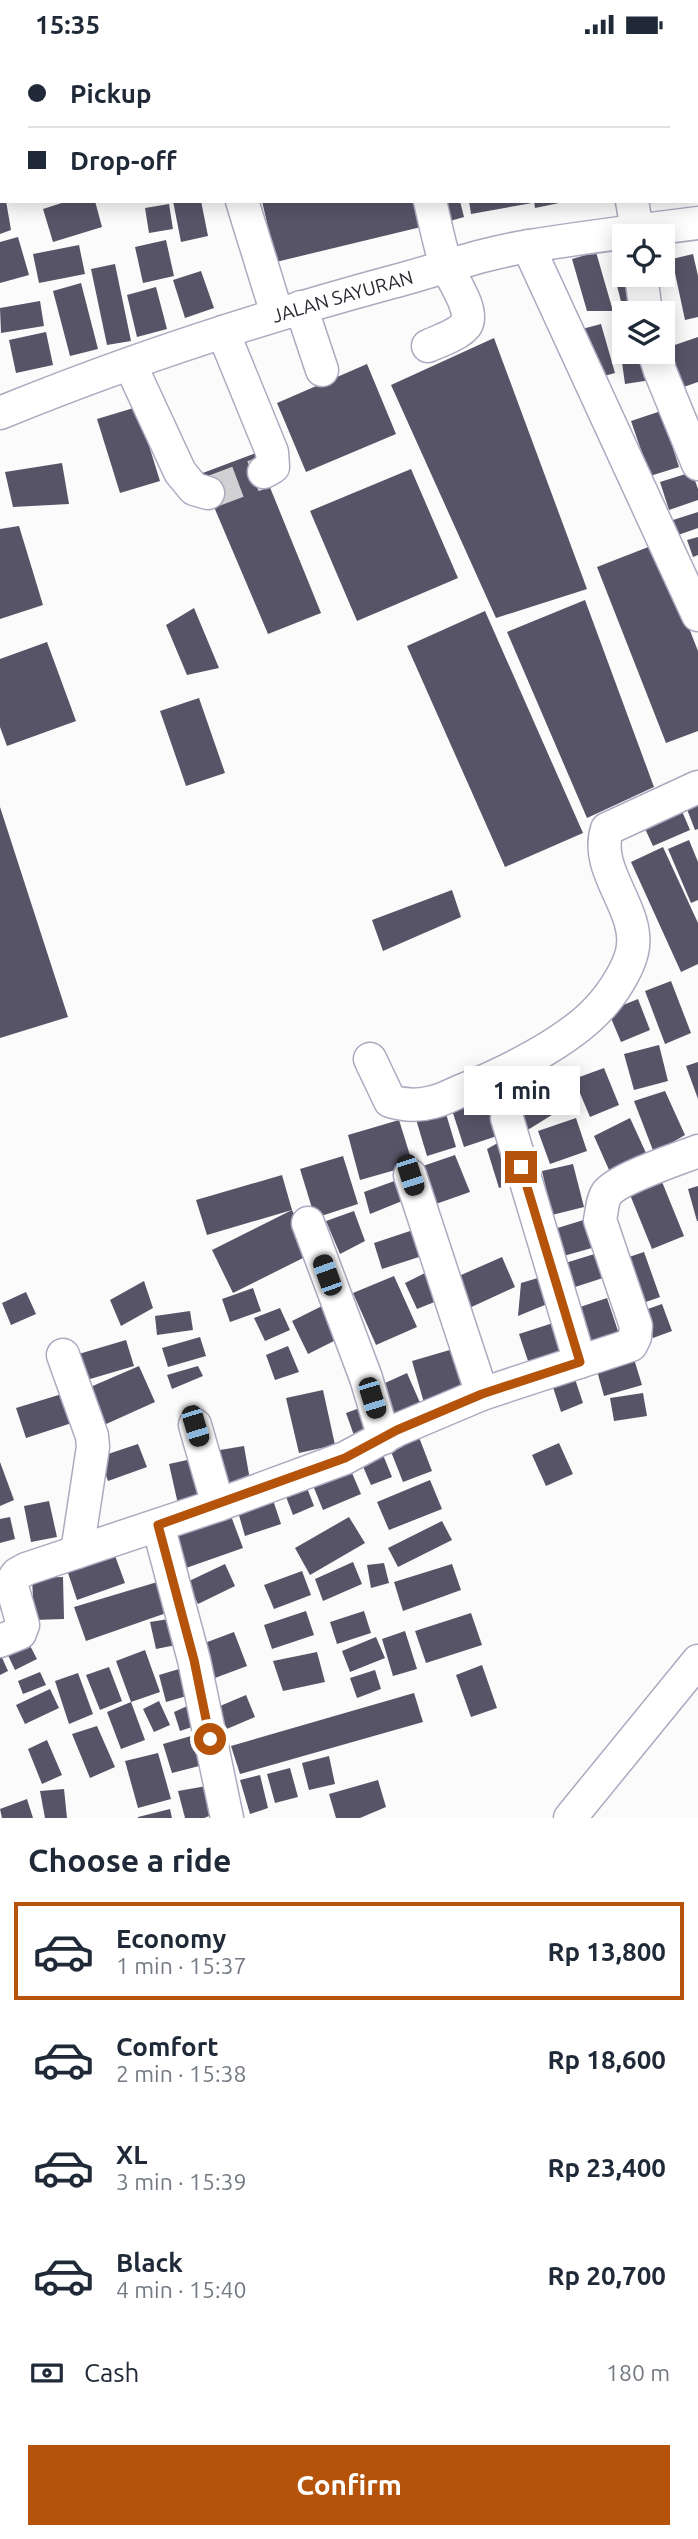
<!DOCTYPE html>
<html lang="en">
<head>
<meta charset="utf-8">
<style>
	:root { --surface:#fff; --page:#f6f6f7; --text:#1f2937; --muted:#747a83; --line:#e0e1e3; --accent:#b45309 }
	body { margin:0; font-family:Ubuntu,sans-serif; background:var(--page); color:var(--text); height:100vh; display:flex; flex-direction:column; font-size:26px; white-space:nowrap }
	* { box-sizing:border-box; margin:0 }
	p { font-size:23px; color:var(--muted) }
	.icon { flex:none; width:38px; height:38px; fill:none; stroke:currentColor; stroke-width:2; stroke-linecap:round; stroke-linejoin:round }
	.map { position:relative; height:1769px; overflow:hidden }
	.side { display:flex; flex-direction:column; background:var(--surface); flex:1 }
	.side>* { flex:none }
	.hud { position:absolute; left:0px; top:0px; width:698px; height:154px; box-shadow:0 4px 18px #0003; display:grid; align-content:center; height:154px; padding:0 28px; background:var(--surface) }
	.tools { position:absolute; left:612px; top:175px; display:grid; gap:14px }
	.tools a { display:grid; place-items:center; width:63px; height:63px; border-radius:0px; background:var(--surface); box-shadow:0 4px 18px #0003; font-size:35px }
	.end { position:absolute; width:32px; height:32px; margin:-16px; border:9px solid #b45309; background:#fff; box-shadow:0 0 0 4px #fff }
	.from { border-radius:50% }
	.bubble { position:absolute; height:49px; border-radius:0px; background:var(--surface); box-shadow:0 4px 18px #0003; font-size:23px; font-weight:700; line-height:49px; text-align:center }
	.car { position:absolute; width:21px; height:42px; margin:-21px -10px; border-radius:9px; box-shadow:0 0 5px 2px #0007; background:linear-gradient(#222 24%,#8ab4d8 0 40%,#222 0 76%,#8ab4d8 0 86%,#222 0) }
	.hud b { display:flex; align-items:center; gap:24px; height:66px; font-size:26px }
	.hud b+b { border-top:2px solid var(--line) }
	.hud i { width:18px; height:18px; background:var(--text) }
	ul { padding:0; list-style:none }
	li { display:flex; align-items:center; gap:21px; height:98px; margin:0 14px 10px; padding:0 14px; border:4px solid transparent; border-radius:0px }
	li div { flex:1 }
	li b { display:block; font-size:26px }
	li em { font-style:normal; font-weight:700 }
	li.on { border-color:var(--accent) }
	li>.icon { width:63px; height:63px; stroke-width:1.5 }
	h2 { padding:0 28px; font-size:32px; line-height:84px }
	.pay { display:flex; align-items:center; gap:18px; height:77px; padding:0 28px; font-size:26px }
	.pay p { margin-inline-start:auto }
	.cta { display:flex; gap:14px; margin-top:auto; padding:14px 28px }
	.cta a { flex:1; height:80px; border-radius:0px; background:var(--accent); color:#fff; font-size:28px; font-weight:700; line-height:80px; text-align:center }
	.status { display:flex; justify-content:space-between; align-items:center; height:49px; padding:0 35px; background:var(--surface); direction:ltr }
	.status svg { height:19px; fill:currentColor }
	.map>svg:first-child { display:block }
	.building { fill:#575468 }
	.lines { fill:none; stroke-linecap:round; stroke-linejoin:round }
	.minor-tunnel { stroke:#d1d1d3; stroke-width:32; stroke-dasharray:32 16; stroke-linecap:butt }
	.minor-casing { stroke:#ada9c0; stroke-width:35 }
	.minor { stroke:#fff; stroke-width:32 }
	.route { stroke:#b45309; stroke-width:9 }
	.labels { text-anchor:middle; stroke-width:7; stroke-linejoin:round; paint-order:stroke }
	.street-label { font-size:19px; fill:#2a2932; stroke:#fff }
</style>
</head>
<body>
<div class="status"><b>15:35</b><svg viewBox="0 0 49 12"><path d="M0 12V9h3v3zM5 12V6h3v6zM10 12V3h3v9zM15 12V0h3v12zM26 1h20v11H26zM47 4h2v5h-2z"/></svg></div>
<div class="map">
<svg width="698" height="1769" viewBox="0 0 698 1769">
	<rect width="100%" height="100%" fill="#fbfbfb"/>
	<g class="building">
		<polygon points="0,152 6,152 11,181 0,185"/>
		<polygon points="68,152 95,152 102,178 53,193 43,160"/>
		<polygon points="173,152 201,152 208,187 181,193"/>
		<polygon points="262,152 415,152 421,178 276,213"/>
		<polygon points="437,152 460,152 464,168 443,174"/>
		<polygon points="469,152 532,152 532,154 471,165"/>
		<polygon points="534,152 564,152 564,153 535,159"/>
		<polygon points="169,155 173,180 149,184 145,159"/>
		<polygon points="18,188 29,226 0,234 0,193"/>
		<polygon points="166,191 174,227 143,234 135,198"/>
		<polygon points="79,196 85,225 39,234 33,205"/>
		<polygon points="667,198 672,231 645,235 644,226 663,226 663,199"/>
		<polygon points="596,203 613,262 587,262 572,210"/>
		<polygon points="693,205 698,227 698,268 685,271 672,210"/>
		<polygon points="115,215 131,292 107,296 91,220"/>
		<polygon points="201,222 214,259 185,269 173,231"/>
		<polygon points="629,230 638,264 624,264 616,233"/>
		<polygon points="81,234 98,300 70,307 53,242"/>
		<polygon points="156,238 167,280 137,288 127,246"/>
		<polygon points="40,252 44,277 1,284 0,259"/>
		<polygon points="601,275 615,324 597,329 582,280"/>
		<polygon points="46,283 53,316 16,324 9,291"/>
		<polygon points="698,288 698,333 675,341 663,300"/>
		<polygon points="494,289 587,540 496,569 391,336"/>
		<polygon points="625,291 625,303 647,303 651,331 625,335 619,292"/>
		<polygon points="367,315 396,385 306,423 277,354"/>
		<polygon points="137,358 160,432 120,444 97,370"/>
		<polygon points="661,362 679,418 650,427 631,372"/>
		<polygon points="256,404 321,564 268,585 200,425"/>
		<polygon points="62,414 69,455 13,458 5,423"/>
		<polygon points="411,420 458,529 357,572 310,462"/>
		<polygon points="692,423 698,440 698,451 669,461 660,433"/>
		<polygon points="698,463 698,479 678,486 673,471"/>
		<polygon points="19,477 43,556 0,570 0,480"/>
		<polygon points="698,488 698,506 693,508 687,491"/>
		<polygon points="656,495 698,602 698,682 666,694 597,518"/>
		<polygon points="585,551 654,738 587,769 507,583"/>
		<polygon points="194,559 219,619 187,626 166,576"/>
		<polygon points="485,562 583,784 505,818 407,597"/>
		<polygon points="47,593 76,672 7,697 0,678 0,610"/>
		<polygon points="199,649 225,724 186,737 160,662"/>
		<polygon points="698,749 698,780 695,781 685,755"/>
		<polygon points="679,755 690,781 653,797 641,771"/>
		<polygon points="0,758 68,968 0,989"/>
		<polygon points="689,791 698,813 698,851 691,854 668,800"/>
		<polygon points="663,798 698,874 698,915 681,923 631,813"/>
		<polygon points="452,841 461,868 383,902 372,871"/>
		<polygon points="671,932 691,984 665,995 645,942"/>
		<polygon points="638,950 650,981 621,993 608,962"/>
		<polygon points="659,996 668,1032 634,1041 624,1005"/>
		<polygon points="698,1013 698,1050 686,1017"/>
		<polygon points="604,1019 619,1056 590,1068 574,1030"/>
		<polygon points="559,1030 568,1056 526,1082 514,1044"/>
		<polygon points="665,1042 685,1086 654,1104 634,1052"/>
		<polygon points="483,1047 497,1087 464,1098 451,1058"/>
		<polygon points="444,1058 456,1098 427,1107 415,1067"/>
		<polygon points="576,1069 587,1102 550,1115 538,1082"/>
		<polygon points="630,1069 646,1104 609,1121 594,1087"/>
		<polygon points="399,1071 413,1116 360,1131 348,1086"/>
		<polygon points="505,1090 518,1133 499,1139 487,1100"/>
		<polygon points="455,1106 470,1143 433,1156 420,1118"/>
		<polygon points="343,1107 358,1155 315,1169 300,1120"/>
		<polygon points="573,1115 584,1158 552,1166 542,1122"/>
		<polygon points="658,1123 684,1187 652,1200 626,1136"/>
		<polygon points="282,1126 292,1161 313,1204 233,1244 212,1201 292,1161 207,1186 196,1151"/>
		<polygon points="400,1130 407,1150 370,1165 364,1143"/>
		<polygon points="698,1137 698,1172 697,1172 688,1140"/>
		<polygon points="354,1162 365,1192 340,1205 326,1172"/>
		<polygon points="590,1169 599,1197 560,1208 551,1181"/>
		<polygon points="413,1181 422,1207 382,1220 374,1194"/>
		<polygon points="601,1203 609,1227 569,1240 562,1215"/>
		<polygon points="644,1203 660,1248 643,1254 626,1209"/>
		<polygon points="502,1208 515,1238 465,1261 452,1230"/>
		<polygon points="425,1224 437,1252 417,1260 405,1234"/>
		<polygon points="548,1226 552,1253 518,1267 521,1234"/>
		<polygon points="394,1227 417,1278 376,1296 353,1244"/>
		<polygon points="144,1232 153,1259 121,1277 110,1251"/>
		<polygon points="253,1239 261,1262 230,1273 222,1250"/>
		<polygon points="26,1243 36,1265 11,1276 2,1254"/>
		<polygon points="607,1249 620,1288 590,1297 577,1259"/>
		<polygon points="328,1254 344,1287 308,1305 292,1272"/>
		<polygon points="662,1255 672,1282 653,1289 642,1262"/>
		<polygon points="280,1259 290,1281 265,1292 254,1269"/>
		<polygon points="190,1262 193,1281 157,1286 155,1267"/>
		<polygon points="556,1273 565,1304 529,1315 519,1285"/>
		<polygon points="200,1288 206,1307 168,1318 162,1299"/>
		<polygon points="126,1291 134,1317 80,1333 72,1307"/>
		<polygon points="288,1297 299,1323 275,1331 266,1306"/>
		<polygon points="460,1298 473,1340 424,1354 412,1312"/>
		<polygon points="631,1300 642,1336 604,1347 594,1311"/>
		<polygon points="139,1317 155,1353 104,1376 88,1339"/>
		<polygon points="198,1317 203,1327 172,1340 167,1326"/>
		<polygon points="407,1324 421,1356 388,1370 374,1339"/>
		<polygon points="573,1324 583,1354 561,1363 551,1332"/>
		<polygon points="75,1341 84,1370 26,1389 16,1359"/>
		<polygon points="323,1341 335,1396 299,1404 286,1349"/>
		<polygon points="643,1344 647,1367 614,1372 610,1349"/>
		<polygon points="368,1356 377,1384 356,1392 346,1364"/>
		<polygon points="417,1383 432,1422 403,1433 388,1395"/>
		<polygon points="559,1394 573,1425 546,1437 532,1406"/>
		<polygon points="138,1395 147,1418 108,1432 99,1408"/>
		<polygon points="244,1397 251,1437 220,1443 214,1402"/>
		<polygon points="381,1401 392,1428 371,1436 361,1413"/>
		<polygon points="201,1408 210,1448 178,1455 169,1415"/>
		<polygon points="0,1413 14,1451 0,1457"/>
		<polygon points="349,1417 361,1445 323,1461 312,1434"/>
		<polygon points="304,1431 314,1457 293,1466 283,1440"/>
		<polygon points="430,1431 442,1460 389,1481 377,1453"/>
		<polygon points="271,1445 281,1475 245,1487 236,1456"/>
		<polygon points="49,1452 57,1488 31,1493 24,1457"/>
		<polygon points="231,1467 243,1499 186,1519 174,1487"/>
		<polygon points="10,1468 15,1490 0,1494 0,1470"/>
		<polygon points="349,1468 365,1494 310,1526 295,1499"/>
		<polygon points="442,1472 452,1491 398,1518 388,1499"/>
		<polygon points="114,1504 125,1534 77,1551 67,1521"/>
		<polygon points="353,1513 362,1535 323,1552 315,1530"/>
		<polygon points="384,1514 389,1534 371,1539 367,1516"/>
		<polygon points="225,1515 235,1537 198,1555 187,1533"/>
		<polygon points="452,1515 461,1541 403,1562 394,1533"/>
		<polygon points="302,1522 311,1546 274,1560 264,1536"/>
		<polygon points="63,1528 64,1570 34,1571 32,1529"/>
		<polygon points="164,1531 172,1562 86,1592 74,1558"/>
		<polygon points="306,1562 314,1586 272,1600 264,1576"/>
		<polygon points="364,1562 371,1584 337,1595 330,1573"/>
		<polygon points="471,1564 482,1596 426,1614 415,1582"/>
		<polygon points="181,1568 186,1594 156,1600 150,1573"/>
		<polygon points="405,1582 417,1620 393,1627 382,1590"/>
		<polygon points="234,1583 247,1617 215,1629 202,1595"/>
		<polygon points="376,1588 385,1609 350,1623 342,1602"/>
		<polygon points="26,1589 37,1610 15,1621 5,1600"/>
		<polygon points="145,1601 160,1643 131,1653 116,1612"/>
		<polygon points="317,1603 325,1633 283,1642 273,1612"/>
		<polygon points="0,1604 8,1622 0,1626"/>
		<polygon points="482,1616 497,1659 471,1668 456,1626"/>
		<polygon points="189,1617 197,1644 166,1653 159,1626"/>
		<polygon points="109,1618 122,1652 100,1661 86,1626"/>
		<polygon points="375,1621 381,1640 357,1649 350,1629"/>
		<polygon points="40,1623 46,1636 23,1645 18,1632"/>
		<polygon points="78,1624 93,1665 69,1675 55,1632"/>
		<polygon points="50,1640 59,1659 25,1675 16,1656"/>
		<polygon points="414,1644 423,1673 240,1725 231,1697"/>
		<polygon points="246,1646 255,1668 222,1682 213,1660"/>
		<polygon points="159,1652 170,1676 154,1683 143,1660"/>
		<polygon points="131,1653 145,1691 121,1700 107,1663"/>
		<polygon points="194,1654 201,1675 180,1682 174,1663"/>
		<polygon points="97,1677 115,1718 90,1729 72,1685"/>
		<polygon points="198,1685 207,1715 172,1724 163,1695"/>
		<polygon points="47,1691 62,1726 42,1735 28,1700"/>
		<polygon points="158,1704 171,1750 138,1759 125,1712"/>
		<polygon points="329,1707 335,1735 309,1741 302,1714"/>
		<polygon points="290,1719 298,1748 275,1754 267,1725"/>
		<polygon points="260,1726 268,1759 250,1765 240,1731"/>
		<polygon points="378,1731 386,1758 360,1769 336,1769 329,1745"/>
		<polygon points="212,1736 217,1764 204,1769 185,1769 178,1742"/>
		<polygon points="64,1740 67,1769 45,1769 40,1742"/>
		<polygon points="27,1750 33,1769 2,1769 0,1760"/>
		<polygon points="170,1760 172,1769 138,1769 138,1768"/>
	</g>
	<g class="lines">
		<polyline class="minor-tunnel" points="208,444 264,423"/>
		<defs>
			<g id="minor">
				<polyline points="196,0 196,2"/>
				<polyline points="473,0 473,2"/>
				<polyline points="606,0 606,2"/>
				<polyline points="242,152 277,265"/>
				<polyline points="632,152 638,187"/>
				<polyline points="528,197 698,566"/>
				<polyline points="641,226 646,264"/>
				<polyline points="301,258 322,321"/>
				<polyline points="223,283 272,403 273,418 264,423"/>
				<path d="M428 297C439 292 458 286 466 276 475 262 452 230 446 216 439 195 435 173 430 152"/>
				<polyline points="654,303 660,322 698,415"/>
				<polyline points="130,315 180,423 194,440 208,444"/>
				<path id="s1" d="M0 364C127 312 259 269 392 233 438 221 483 204 530 197 586 188 642 181 698 174"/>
				<path d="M370 1010 390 1052C403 1056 419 1057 433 1053 443 1051 453 1045 463 1041 505 1024 569 993 600 958 612 945 628 921 632 903 642 861 593 823 607 780L698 738"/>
				<polyline points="507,1069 580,1313"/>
				<polyline points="410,1126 482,1345"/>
				<polyline points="308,1174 366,1329 384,1389"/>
				<polyline points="63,1306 92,1387 93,1398 77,1503"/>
				<polyline points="195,1376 218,1456"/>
				<polyline points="158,1476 194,1611 227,1769"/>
				<path d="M0 1592 20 1584 23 1576 11 1534 17 1525 26 1520 218 1456 345 1409 397 1381 482 1345 631 1296 635 1288 636 1277 600 1171C602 1162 602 1151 607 1144 619 1129 678 1110 698 1102"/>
				<polyline points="570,1769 698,1612"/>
			</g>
		</defs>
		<use href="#minor" class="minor-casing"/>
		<use href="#minor" class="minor"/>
	</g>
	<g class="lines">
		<polyline class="route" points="210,1690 194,1611 158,1476 345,1409 397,1381 482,1345 580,1313 521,1118"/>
	</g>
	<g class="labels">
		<g class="street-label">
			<text dy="7" stroke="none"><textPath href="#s1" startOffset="362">JALAN SAYURAN</textPath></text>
		</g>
	</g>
</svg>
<div class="tools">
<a><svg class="icon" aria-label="locate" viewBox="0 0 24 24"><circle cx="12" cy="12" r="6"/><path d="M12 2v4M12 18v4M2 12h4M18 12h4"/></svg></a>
<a><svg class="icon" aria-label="layers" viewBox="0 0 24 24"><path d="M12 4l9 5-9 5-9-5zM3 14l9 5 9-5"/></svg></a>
</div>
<i class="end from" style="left:210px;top:1690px"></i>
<i class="end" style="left:521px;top:1118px"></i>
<div class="bubble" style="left:464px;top:1017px;width:116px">1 min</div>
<i class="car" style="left:410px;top:1126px;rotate:162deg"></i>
<i class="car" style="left:327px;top:1226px;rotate:340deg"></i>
<i class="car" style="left:372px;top:1349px;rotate:163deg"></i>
<i class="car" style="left:195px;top:1377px;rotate:163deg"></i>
<div class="hud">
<b><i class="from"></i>Pickup</b>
<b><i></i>Drop-off</b>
</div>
</div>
<section class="side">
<h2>Choose a ride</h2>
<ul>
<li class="on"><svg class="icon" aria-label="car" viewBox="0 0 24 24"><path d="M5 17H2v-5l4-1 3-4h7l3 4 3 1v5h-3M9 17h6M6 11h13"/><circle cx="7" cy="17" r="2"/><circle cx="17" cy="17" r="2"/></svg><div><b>Economy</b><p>1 min · 15:37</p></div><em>Rp 13,800</em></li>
<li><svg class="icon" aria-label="car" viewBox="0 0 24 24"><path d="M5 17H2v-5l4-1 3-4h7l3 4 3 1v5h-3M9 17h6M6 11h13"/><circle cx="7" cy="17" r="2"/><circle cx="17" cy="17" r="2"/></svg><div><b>Comfort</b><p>2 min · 15:38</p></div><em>Rp 18,600</em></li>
<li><svg class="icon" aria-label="car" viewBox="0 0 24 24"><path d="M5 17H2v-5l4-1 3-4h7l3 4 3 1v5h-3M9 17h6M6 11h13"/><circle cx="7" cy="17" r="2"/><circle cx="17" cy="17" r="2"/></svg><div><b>XL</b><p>3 min · 15:39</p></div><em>Rp 23,400</em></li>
<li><svg class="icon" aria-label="car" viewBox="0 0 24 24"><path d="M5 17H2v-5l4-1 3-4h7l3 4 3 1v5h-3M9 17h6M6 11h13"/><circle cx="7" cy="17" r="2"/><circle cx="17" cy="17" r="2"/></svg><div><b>Black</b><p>4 min · 15:40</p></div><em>Rp 20,700</em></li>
</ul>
<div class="pay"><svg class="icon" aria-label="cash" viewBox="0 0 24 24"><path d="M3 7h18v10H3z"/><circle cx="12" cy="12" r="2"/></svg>Cash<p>180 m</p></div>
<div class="cta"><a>Confirm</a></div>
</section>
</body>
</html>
